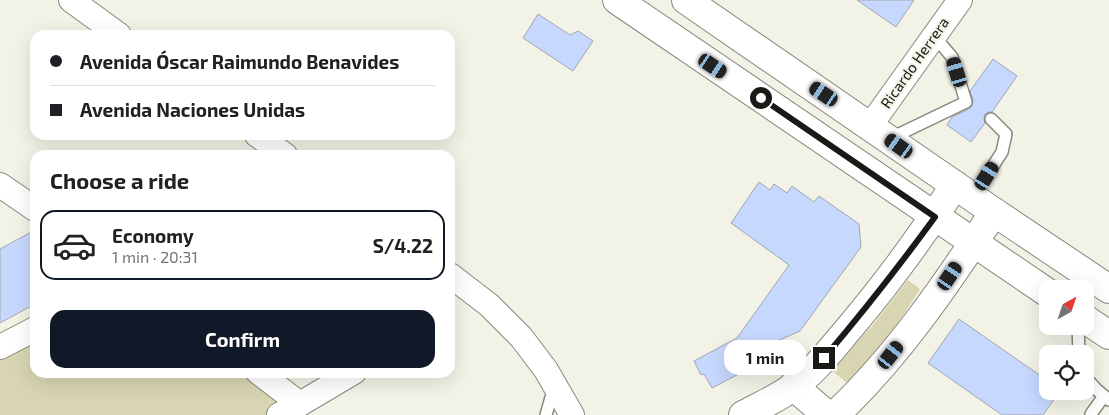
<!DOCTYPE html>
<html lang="en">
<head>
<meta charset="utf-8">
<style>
	:root { --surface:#fff; --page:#f2f2f2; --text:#202124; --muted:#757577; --line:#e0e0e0; --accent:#111827 }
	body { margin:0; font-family:"Exo 2",sans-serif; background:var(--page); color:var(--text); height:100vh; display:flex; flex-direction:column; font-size:19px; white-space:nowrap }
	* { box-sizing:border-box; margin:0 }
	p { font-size:16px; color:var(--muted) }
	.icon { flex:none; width:28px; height:28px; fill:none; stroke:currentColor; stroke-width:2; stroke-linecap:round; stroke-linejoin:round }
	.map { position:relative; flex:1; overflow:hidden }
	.panel { position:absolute; left:30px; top:150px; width:425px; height:228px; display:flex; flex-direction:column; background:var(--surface); border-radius:15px; box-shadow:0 5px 20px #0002 }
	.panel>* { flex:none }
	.banner { position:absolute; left:30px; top:30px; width:425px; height:110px; border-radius:15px; box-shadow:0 5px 20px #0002; display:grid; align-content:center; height:110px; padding:0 20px; background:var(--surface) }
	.needle { width:32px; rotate:40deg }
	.controls { position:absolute; left:1039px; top:280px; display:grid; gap:10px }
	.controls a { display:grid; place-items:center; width:55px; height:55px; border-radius:10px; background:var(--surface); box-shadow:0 5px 20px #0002; font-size:25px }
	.end { position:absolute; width:22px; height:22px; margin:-11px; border:6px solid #1a1915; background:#fff; box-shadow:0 0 0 2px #fff }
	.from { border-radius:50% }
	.bubble { position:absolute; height:35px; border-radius:15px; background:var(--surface); box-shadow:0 5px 20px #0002; font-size:16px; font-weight:700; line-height:35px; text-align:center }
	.car { position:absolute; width:15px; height:30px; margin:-15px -8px; border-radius:6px; box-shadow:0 0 4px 1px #0007; background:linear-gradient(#222 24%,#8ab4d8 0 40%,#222 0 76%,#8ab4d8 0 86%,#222 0) }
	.banner b { display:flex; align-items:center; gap:18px; height:48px; font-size:19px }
	.banner b+b { border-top:1px solid var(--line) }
	.banner i { width:12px; height:12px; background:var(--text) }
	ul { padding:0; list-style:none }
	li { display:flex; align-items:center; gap:15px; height:70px; margin:0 10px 8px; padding:0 10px; border:2px solid transparent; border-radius:15px }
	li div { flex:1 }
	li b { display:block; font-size:19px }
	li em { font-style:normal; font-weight:700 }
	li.active { border-color:var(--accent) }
	li>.icon { width:45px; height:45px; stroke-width:1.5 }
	h2 { padding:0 20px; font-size:22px; line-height:60px }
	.primary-button { display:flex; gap:10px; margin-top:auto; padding:10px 20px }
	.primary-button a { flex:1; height:58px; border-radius:15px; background:var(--accent); color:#fff; font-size:20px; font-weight:700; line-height:58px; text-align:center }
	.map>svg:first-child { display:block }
	.green { fill:#d8d5b3 }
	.building { fill:#c7d8fe; stroke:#a1a6b1 }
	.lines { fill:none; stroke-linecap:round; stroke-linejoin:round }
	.service-casing { stroke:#89887d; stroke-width:14 }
	.minor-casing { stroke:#89887d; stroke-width:26 }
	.secondary-casing { stroke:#89887d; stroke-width:30 }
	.primary-casing { stroke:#89887d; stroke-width:30 }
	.service { stroke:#fff; stroke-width:11 }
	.minor { stroke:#fff; stroke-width:24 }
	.secondary { stroke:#fff; stroke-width:28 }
	.primary { stroke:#fff; stroke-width:28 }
	.route { stroke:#1a1915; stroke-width:6 }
	.labels { text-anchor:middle; stroke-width:4; stroke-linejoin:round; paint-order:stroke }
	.street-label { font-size:15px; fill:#1a1915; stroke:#f3f2e6 }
</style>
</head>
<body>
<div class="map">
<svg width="1109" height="415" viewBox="0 0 1109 415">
	<rect width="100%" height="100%" fill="#f3f2e6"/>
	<g class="green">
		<path d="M908 280 920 289C898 324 877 355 847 383L831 370 873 325Z"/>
		<polygon points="35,341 35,372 251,373 298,403 276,415 0,415 0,360"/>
	</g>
	<g class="building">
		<polygon points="857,0 914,0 896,27"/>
		<polygon points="538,14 570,35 578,31 593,41 573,71 523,38"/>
		<polygon points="993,59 1017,76 992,112 989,112 985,114 984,118 985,123 971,142 947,125 952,117 969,109 972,106 973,100 970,91"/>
		<polygon points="759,182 770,190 774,184 787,193 792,186 814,202 819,196 859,224 861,247 800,331 741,357 754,366 712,388 704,374 701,375 694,361 737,338 789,265 731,223"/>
		<polygon points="35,230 35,304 0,323 0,249"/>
		<polygon points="959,319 1048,381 1048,391 1060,391 1043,415 1002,415 928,363"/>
	</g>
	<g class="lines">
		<defs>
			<g id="service">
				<polyline points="889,139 966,102 952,57 934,36"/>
				<polyline points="973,197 1002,152 1006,134 991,119"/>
				<polyline points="1078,326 1079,354"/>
				<polyline points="1085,377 1097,390 1109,400"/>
				<polyline points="1091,414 1104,396"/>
				<polyline points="546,415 554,387"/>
			</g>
			<g id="minor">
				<polyline points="71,0 119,35"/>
				<polyline points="870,126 960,0"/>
				<polyline points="257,135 285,155"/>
				<polyline points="0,185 35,209"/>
				<polyline points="450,275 489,305 521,337 546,370 572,415"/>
				<polyline points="0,347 35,329"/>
				<polyline points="258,372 300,404"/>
				<polyline points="279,415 300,404 354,372"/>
			</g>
			<g id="secondary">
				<polyline points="793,386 827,415"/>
				<path d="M743 415C760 406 778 398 793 387 816 370 833 347 851 326 889 281 923 234 955 185"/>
				<path d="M835 415C898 356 947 283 994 212"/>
			</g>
			<g id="primary">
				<polyline points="617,0 1048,293"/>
				<polyline points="686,0 994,212 1109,289"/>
				<polyline points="1085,319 1109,335"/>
			</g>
		</defs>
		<use href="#service" class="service-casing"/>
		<use href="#minor" class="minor-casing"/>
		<use href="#secondary" class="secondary-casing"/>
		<use href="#primary" class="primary-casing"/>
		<use href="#service" class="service"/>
		<use href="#minor" class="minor"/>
		<use href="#secondary" class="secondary"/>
		<use href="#primary" class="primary"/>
	</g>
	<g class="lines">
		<path class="route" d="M761 98 935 217C900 265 863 312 824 358"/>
	</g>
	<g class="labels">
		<g class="street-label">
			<text transform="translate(915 63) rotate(-55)" y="5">Ricardo Herrera</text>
		</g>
	</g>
</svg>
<div class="controls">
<a><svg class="needle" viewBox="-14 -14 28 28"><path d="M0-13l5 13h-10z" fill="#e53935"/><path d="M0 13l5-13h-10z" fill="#757577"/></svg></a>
<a><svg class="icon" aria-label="locate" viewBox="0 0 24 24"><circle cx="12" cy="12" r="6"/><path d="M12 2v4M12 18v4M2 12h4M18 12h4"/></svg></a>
</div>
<i class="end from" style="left:761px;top:98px"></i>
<i class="end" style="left:824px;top:358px"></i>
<div class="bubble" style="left:724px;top:340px;width:82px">1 min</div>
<i class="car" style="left:713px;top:66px;rotate:124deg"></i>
<i class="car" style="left:957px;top:72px;rotate:343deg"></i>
<i class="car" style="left:824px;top:94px;rotate:304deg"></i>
<i class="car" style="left:899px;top:146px;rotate:305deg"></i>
<i class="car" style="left:987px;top:176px;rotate:32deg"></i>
<i class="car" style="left:950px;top:276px;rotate:34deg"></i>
<i class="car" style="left:891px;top:355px;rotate:38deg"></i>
<div class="banner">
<b><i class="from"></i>Avenida Óscar Raimundo Benavides</b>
<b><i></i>Avenida Naciones Unidas</b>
</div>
<section class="panel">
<h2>Choose a ride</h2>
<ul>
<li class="active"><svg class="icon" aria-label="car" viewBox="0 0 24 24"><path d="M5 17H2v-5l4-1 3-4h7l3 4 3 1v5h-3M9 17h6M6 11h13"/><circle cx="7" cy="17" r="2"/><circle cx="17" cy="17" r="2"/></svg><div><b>Economy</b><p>1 min · 20:31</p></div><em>S/4.22</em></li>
</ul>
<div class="primary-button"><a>Confirm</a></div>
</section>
</div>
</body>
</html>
